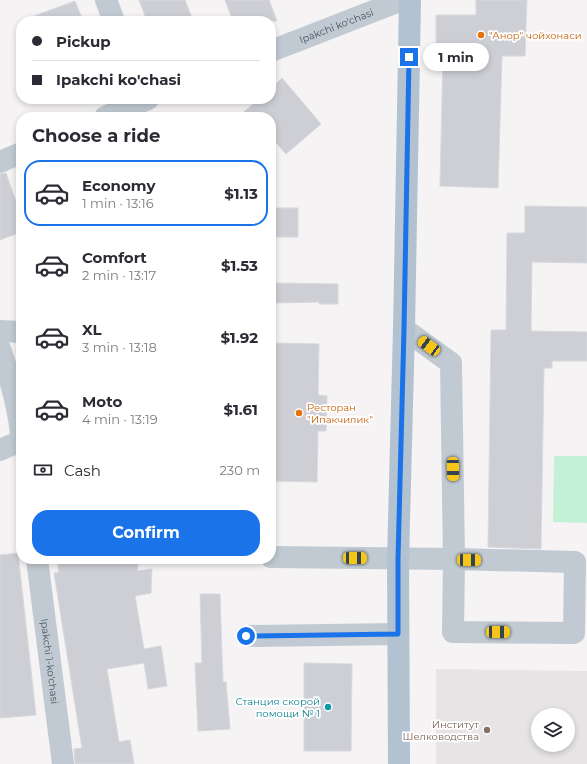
<!DOCTYPE html>
<html lang="en">
<head>
<meta charset="utf-8">
<style>
	:root { --surface:#fff; --page:#f2f2f3; --text:#2b2b33; --muted:#7c7c81; --line:#e1e1e2; --accent:#1a73e8 }
	body { margin:0; font-family:Montserrat,sans-serif; background:var(--page); color:var(--text); height:100vh; display:flex; flex-direction:column; font-size:15px; white-space:nowrap }
	* { box-sizing:border-box; margin:0 }
	p { font-size:13px; color:var(--muted) }
	.icon { flex:none; width:22px; height:22px; fill:none; stroke:currentColor; stroke-width:2; stroke-linecap:round; stroke-linejoin:round }
	.map { position:relative; flex:1; overflow:hidden }
	.sheet { position:absolute; left:16px; top:112px; width:260px; height:452px; display:flex; flex-direction:column; background:var(--surface); border-radius:16px; box-shadow:0 2px 6px #0003 }
	.sheet>* { flex:none }
	.hud { position:absolute; left:16px; top:16px; width:260px; height:88px; border-radius:16px; box-shadow:0 2px 6px #0003; display:grid; align-content:center; height:88px; padding:0 16px; background:var(--surface) }
	.controls { position:absolute; left:531px; top:708px; display:grid; gap:8px }
	.controls a { display:grid; place-items:center; width:44px; height:44px; border-radius:50%; background:var(--surface); box-shadow:0 2px 6px #0003; font-size:20px }
	.end { position:absolute; width:18px; height:18px; margin:-9px; border:5px solid #1a73e8; background:#fff; box-shadow:0 0 0 2px #fff }
	.from { border-radius:50% }
	.bubble { position:absolute; height:28px; border-radius:14px; background:var(--surface); box-shadow:0 2px 6px #0003; font-size:13px; font-weight:700; line-height:28px; text-align:center }
	.car { position:absolute; width:12px; height:24px; margin:-12px -6px; border-radius:5px; box-shadow:0 0 3px 1px #0007; background:linear-gradient(#f5c518 24%,#345 0 40%,#f5c518 0 76%,#345 0 86%,#f5c518 0) }
	.hud b { display:flex; align-items:center; gap:14px; height:38px; font-size:15px }
	.hud b+b { border-top:1px solid var(--line) }
	.hud i { width:10px; height:10px; background:var(--text) }
	ul { padding:0; list-style:none }
	li { display:flex; align-items:center; gap:12px; height:66px; margin:0 8px 6px; padding:0 8px; border:2px solid transparent; border-radius:16px }
	li div { flex:1 }
	li b { display:block; font-size:15px }
	li em { font-style:normal; font-weight:700 }
	li.selected { border-color:var(--accent) }
	li>.icon { width:36px; height:36px; stroke-width:1.5 }
	h2 { padding:0 16px; font-size:18px; line-height:48px }
	.pay { display:flex; align-items:center; gap:10px; height:44px; padding:0 16px; font-size:15px }
	.pay p { margin-inline-start:auto }
	.primary-button { display:flex; gap:8px; margin-top:auto; padding:8px 16px }
	.primary-button a { flex:1; height:46px; border-radius:16px; background:var(--accent); color:#fff; font-size:16px; font-weight:700; line-height:46px; text-align:center }
	.map>svg:first-child { display:block }
	.education { fill:#e6e4e5; fill-rule:evenodd }
	.garden { fill:#c3f1d5 }
	.building { fill:#cdcfd5; stroke:#d7d9de }
	.lines { fill:none; stroke-linecap:round; stroke-linejoin:round }
	.minor { stroke:#c1cad2; stroke-width:22 }
	.major { stroke:#b3c2d1; stroke-width:22 }
	.route { stroke:#1a73e8; stroke-width:5 }
	.food-dot { fill:#e8710a; stroke:#fff; stroke-width:1.5 }
	.culture-dot { fill:#0f9aa8; stroke:#fff; stroke-width:1.5 }
	.education-dot { fill:#8d6e63; stroke:#fff; stroke-width:1.5 }
	.labels { text-anchor:middle; stroke-width:3.5; stroke-linejoin:round; paint-order:stroke }
	.street-label { font-size:10px; fill:#4a5661; stroke:#fff }
	.food-label { font-size:10px; fill:#c56008; stroke:#fff; text-anchor:start }
	.culture-label { font-size:10px; fill:#0d838f; stroke:#fff; text-anchor:end }
	.education-label { font-size:10px; fill:#785e54; stroke:#fff; text-anchor:end }
</style>
</head>
<body>
<div class="map">
<svg width="587" height="764" viewBox="0 0 587 764">
	<rect width="100%" height="100%" fill="#f5f3f3"/>
	<path class="education" d="M436 669 587 671V764H436ZM538 715H568V745H538Z"/>
	<polygon class="garden" points="554,456 587,456 587,523 553,522"/>
	<g class="building">
		<polygon points="139,0 185,0 193,21 147,21"/>
		<polygon points="225,0 269,0 277,21 233,21"/>
		<polygon points="476,0 527,0 525,56 502,56 498,188 440,186 443,56 436,55 436,15 476,15"/>
		<polygon points="75,1 83,21 26,21 26,19"/>
		<polygon points="282,78 321,124 286,154 271,137 271,117 238,117 259,99 271,99 271,88"/>
		<polygon points="6,173 21,216 21,232 0,240 0,174"/>
		<polygon points="525,206 587,207 587,263 532,262 531,331 587,332 587,361 552,361 552,368 544,368 541,549 488,547 491,330 506,330 507,233 525,233"/>
		<rect x="271" y="208" width="27" height="29"/>
		<polygon points="275,283 338,284 338,304 319,304 319,302 275,303"/>
		<polygon points="271,343 319,344 318,395 327,396 326,431 318,431 317,482 271,481"/>
		<polygon points="18,553 36,715 0,718 0,555"/>
		<polygon points="57,559 139,559 137,571 152,569 151,593 135,596 144,649 161,646 167,686 148,689 144,663 107,669 119,742 130,740 134,764 75,764 74,749 82,748 54,573 59,572"/>
		<polygon points="200,594 220,594 223,682 226,682 230,729 198,731 195,663 202,663"/>
		<polygon points="304,663 352,664 351,751 304,751"/>
	</g>
	<g class="lines">
		<g class="minor">
			<polyline points="106,0 114,21"/>
			<path id="s1" d="M271 51 402 0"/>
			<polyline points="105,117 148,99"/>
			<polyline points="0,162 21,153"/>
			<polyline points="0,331 21,332"/>
			<path d="M0 349C10 377 18 405 21 434"/>
			<polyline points="0,450 21,441"/>
			<polyline points="271,557 454,559 451,363 404,329"/>
			<path id="s2" d="M37 559 63 764"/>
			<polygon points="454,559 575,562 574,633 453,632"/>
			<polyline points="246,636 398,634"/>
		</g>
		<polyline class="major" points="399,764 398,559 404,329 410,0"/>
	</g>
	<g class="lines">
		<polyline class="route" points="246,636 398,634 398,559 404,329 409,57"/>
	</g>
	<g class="food-dot">
		<circle cx="481" cy="35" r="4"/>
		<circle cx="299" cy="413" r="4"/>
	</g>
	<circle class="culture-dot" cx="328" cy="707" r="4"/>
	<circle class="education-dot" cx="487" cy="730" r="4"/>
	<g class="labels">
		<g class="street-label">
			<text dy="4" stroke="none"><textPath href="#s1" startOffset="70">Ipakchi ko'chasi</textPath></text>
			<text dy="4" stroke="none"><textPath href="#s2" startOffset="103">Ipakchi 1-ko'chasi</textPath></text>
		</g>
		<g class="food-label">
			<text x="489" y="39">"Анор" чойхонаси</text>
			<text x="307" y="411">Ресторан<tspan x="307" dy="12">"Ипакчилик"</tspan></text>
		</g>
		<g class="culture-label">
			<text x="320" y="705">Станция скорой<tspan x="320" dy="12">помощи № 1</tspan></text>
		</g>
		<g class="education-label">
			<text x="479" y="728">Институт<tspan x="479" dy="12">Шелководства</tspan></text>
		</g>
	</g>
</svg>
<div class="controls">
<a><svg class="icon" aria-label="layers" viewBox="0 0 24 24"><path d="M12 4l9 5-9 5-9-5zM3 14l9 5 9-5"/></svg></a>
</div>
<i class="end from" style="left:246px;top:636px"></i>
<i class="end" style="left:409px;top:57px"></i>
<div class="bubble" style="left:423px;top:43px;width:66px">1 min</div>
<i class="car" style="left:429px;top:346px;rotate:306deg"></i>
<i class="car" style="left:453px;top:469px;rotate:179deg"></i>
<i class="car" style="left:355px;top:558px;rotate:91deg"></i>
<i class="car" style="left:469px;top:560px;rotate:91deg"></i>
<i class="car" style="left:498px;top:632px;rotate:90deg"></i>
<div class="hud">
<b><i class="from"></i>Pickup</b>
<b><i></i>Ipakchi ko'chasi</b>
</div>
<section class="sheet">
<h2>Choose a ride</h2>
<ul>
<li class="selected"><svg class="icon" aria-label="car" viewBox="0 0 24 24"><path d="M5 17H2v-5l4-1 3-4h7l3 4 3 1v5h-3M9 17h6M6 11h13"/><circle cx="7" cy="17" r="2"/><circle cx="17" cy="17" r="2"/></svg><div><b>Economy</b><p>1 min · 13:16</p></div><em>$1.13</em></li>
<li><svg class="icon" aria-label="car" viewBox="0 0 24 24"><path d="M5 17H2v-5l4-1 3-4h7l3 4 3 1v5h-3M9 17h6M6 11h13"/><circle cx="7" cy="17" r="2"/><circle cx="17" cy="17" r="2"/></svg><div><b>Comfort</b><p>2 min · 13:17</p></div><em>$1.53</em></li>
<li><svg class="icon" aria-label="car" viewBox="0 0 24 24"><path d="M5 17H2v-5l4-1 3-4h7l3 4 3 1v5h-3M9 17h6M6 11h13"/><circle cx="7" cy="17" r="2"/><circle cx="17" cy="17" r="2"/></svg><div><b>XL</b><p>3 min · 13:18</p></div><em>$1.92</em></li>
<li><svg class="icon" aria-label="car" viewBox="0 0 24 24"><path d="M5 17H2v-5l4-1 3-4h7l3 4 3 1v5h-3M9 17h6M6 11h13"/><circle cx="7" cy="17" r="2"/><circle cx="17" cy="17" r="2"/></svg><div><b>Moto</b><p>4 min · 13:19</p></div><em>$1.61</em></li>
</ul>
<div class="pay"><svg class="icon" aria-label="cash" viewBox="0 0 24 24"><path d="M3 7h18v10H3z"/><circle cx="12" cy="12" r="2"/></svg>Cash<p>230 m</p></div>
<div class="primary-button"><a>Confirm</a></div>
</section>
</div>
</body>
</html>
